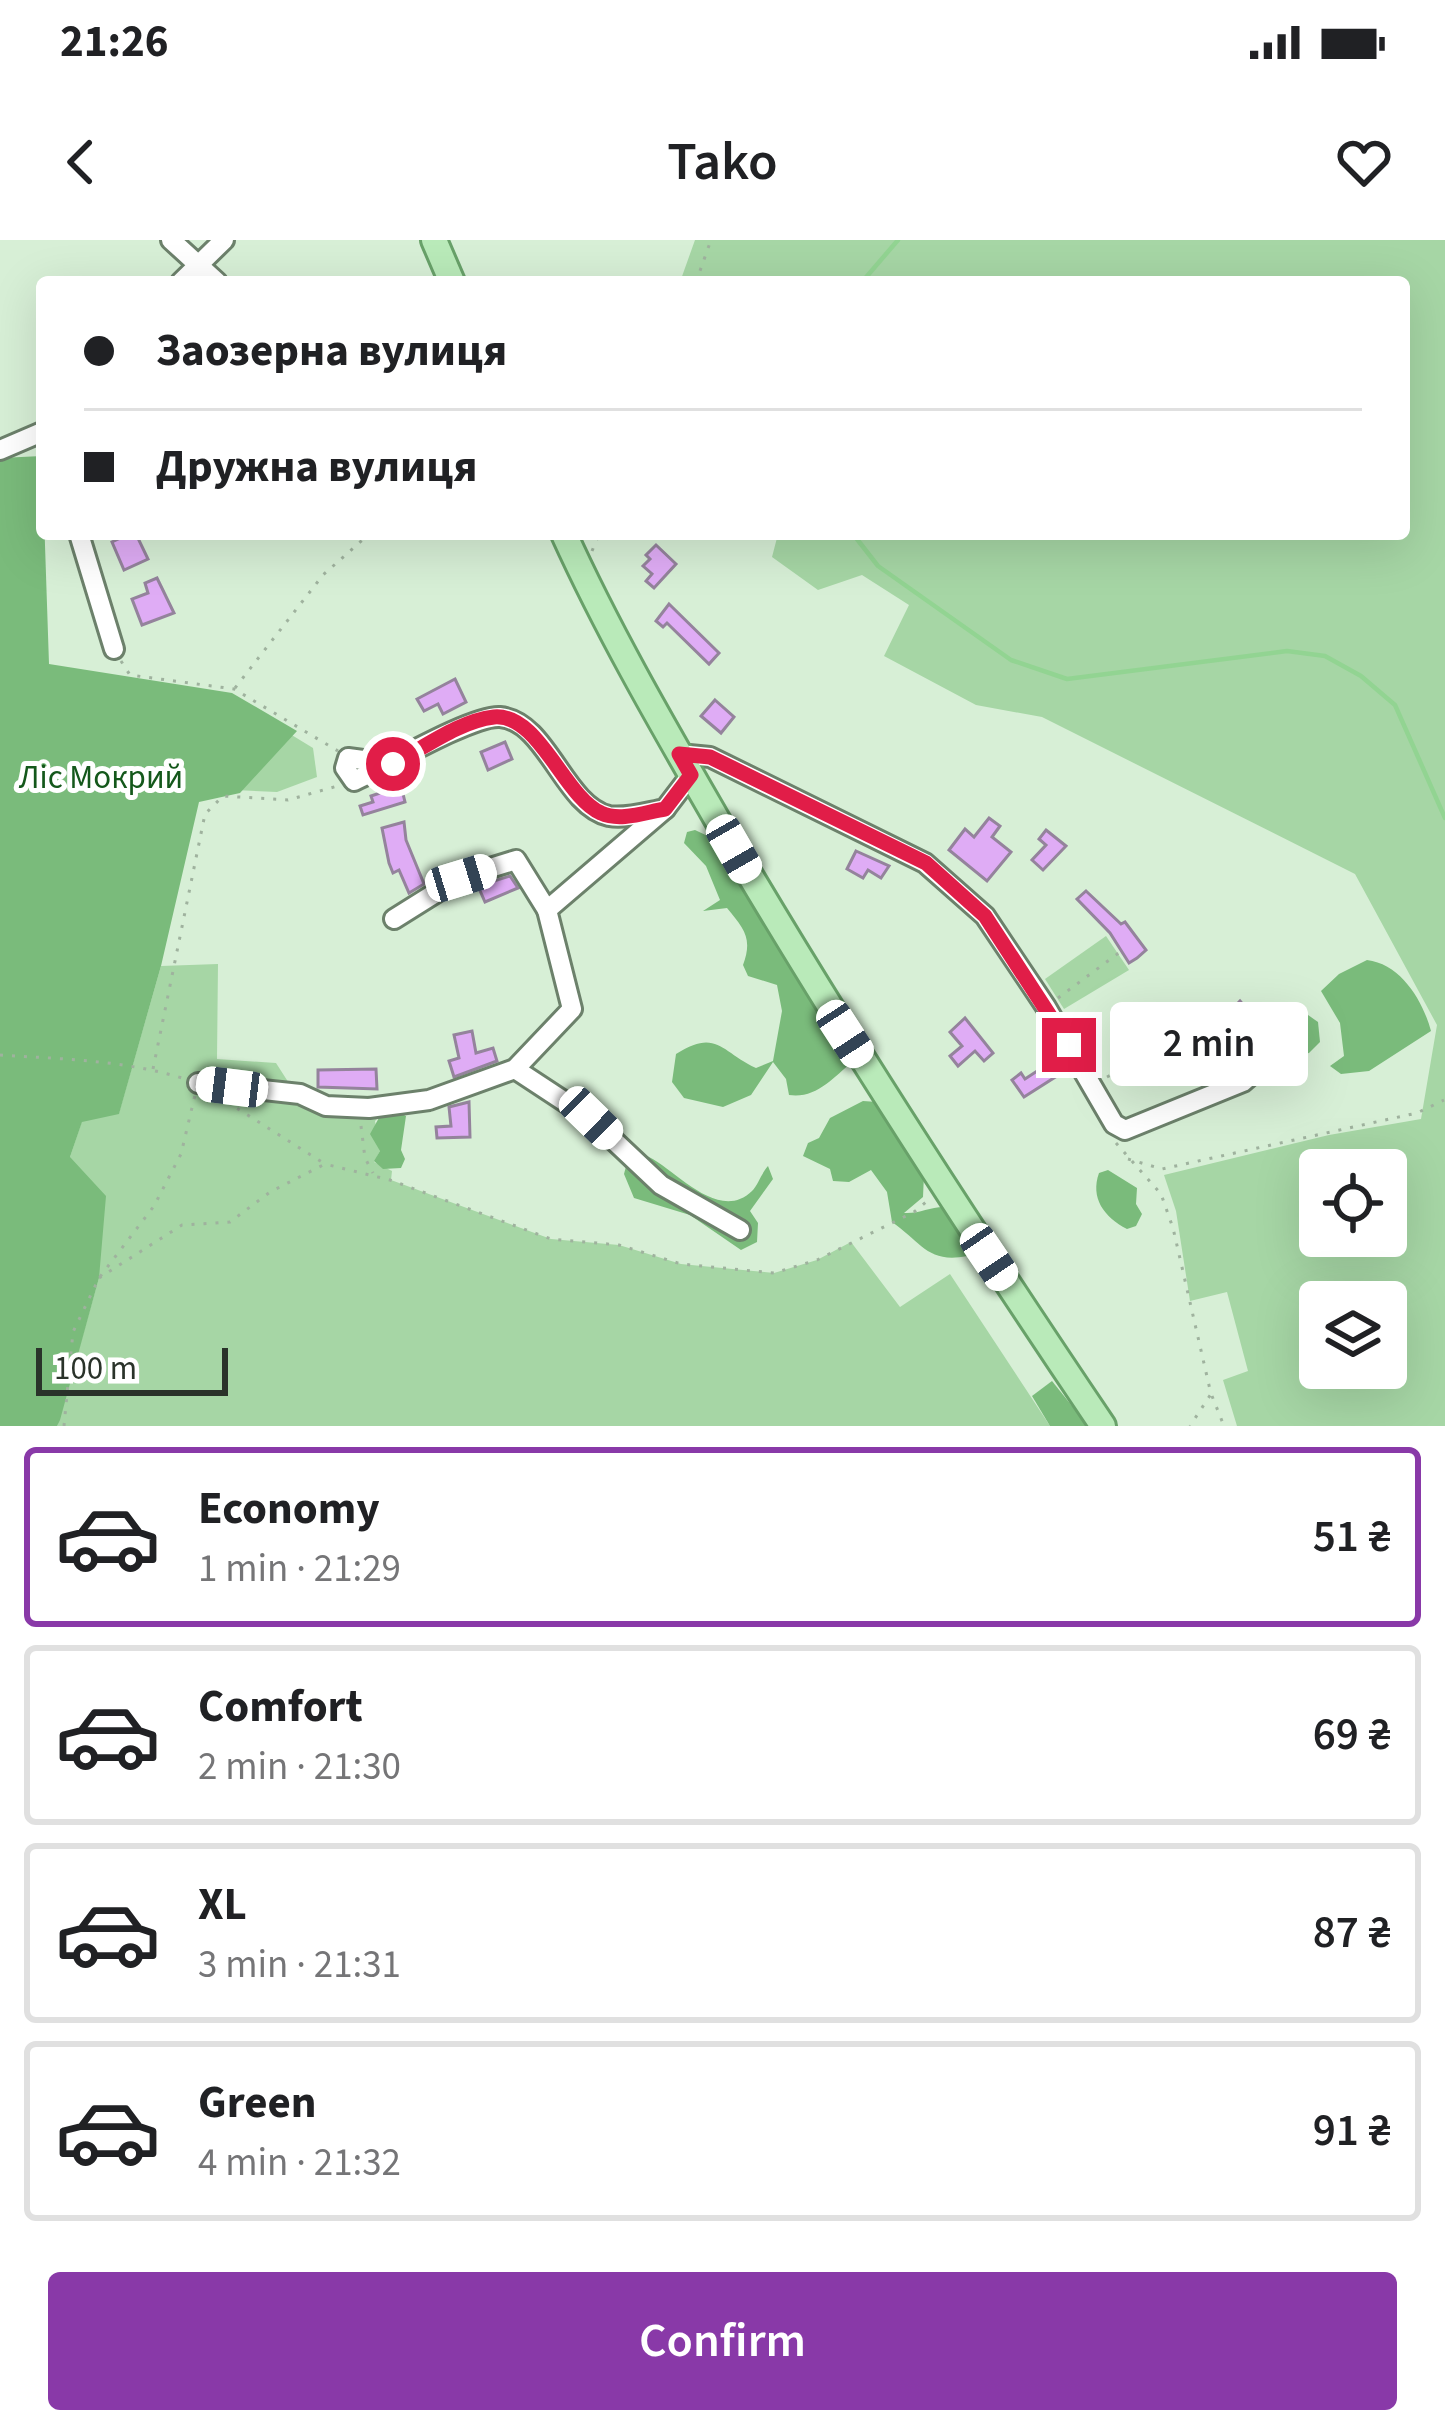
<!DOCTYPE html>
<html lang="en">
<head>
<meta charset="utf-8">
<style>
	:root { --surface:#fff; --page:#f6f6f6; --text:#202124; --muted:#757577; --line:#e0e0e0; --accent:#8939a8 }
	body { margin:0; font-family:"Source Sans 3",sans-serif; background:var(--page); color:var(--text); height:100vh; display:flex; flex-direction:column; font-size:45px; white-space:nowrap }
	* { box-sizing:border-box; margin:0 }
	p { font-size:39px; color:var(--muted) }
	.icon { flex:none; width:66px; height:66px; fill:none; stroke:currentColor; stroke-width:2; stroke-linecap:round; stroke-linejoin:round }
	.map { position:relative; height:1186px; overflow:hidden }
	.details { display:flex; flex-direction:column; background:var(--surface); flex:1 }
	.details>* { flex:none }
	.hud { position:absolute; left:36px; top:36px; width:1374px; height:264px; border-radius:12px; box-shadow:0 12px 48px #0002; display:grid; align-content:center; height:264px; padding:0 48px; background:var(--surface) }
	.controls { position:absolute; left:1299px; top:909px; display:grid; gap:24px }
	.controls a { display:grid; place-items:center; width:108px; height:108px; border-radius:12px; background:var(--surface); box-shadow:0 12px 48px #0002; font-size:60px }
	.scale { position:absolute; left:36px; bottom:30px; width:192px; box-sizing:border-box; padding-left:12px; border:6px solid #2a332a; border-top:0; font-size:33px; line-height:42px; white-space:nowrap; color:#2a332a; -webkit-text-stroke:9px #fff; paint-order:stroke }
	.end { position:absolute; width:54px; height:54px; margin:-27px; border:15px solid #e11d48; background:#fff; box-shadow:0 0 0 6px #fff }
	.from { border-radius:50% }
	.bubble { position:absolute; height:84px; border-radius:12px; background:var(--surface); box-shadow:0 12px 48px #0002; font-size:39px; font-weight:600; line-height:84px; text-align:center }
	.car { position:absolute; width:36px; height:72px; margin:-36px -18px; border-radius:15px; box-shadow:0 0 9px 3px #0007; background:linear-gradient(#fff 24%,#345 0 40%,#fff 0 76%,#345 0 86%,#fff 0) }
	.hud b { display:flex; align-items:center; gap:42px; height:114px; font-size:45px }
	.hud b+b { border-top:3px solid var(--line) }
	.hud i { width:30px; height:30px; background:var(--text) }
	ul { padding:21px 0 0; list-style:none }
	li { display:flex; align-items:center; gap:36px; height:180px; margin:0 24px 18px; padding:0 24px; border:6px solid var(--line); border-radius:12px }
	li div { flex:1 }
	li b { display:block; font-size:45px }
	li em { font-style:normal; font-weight:600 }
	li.selected { border-color:var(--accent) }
	li>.icon { width:108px; height:108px; stroke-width:1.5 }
	.button { display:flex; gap:24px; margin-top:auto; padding:24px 48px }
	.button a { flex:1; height:138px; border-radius:12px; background:var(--accent); color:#fff; font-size:48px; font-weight:600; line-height:138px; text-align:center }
	.status { display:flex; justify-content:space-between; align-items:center; height:84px; padding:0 60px; background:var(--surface); direction:ltr }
	.status svg { height:33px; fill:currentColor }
	header { display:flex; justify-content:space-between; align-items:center; height:156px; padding:0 48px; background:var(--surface); font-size:54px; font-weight:600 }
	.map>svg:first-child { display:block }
	.green { fill:#a6d6a5; fill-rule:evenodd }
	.forest { fill:#7abb7b }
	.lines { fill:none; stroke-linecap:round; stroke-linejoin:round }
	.stream { stroke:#92d492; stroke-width:4.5 }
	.building { fill:#dfacf5; stroke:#94839c; stroke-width:3 }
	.minor-casing { stroke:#6c816b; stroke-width:24 }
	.major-casing { stroke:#68a169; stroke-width:30 }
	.path { stroke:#9fb29e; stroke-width:3; stroke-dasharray:3 9; stroke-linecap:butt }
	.minor { stroke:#fff; stroke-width:18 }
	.major { stroke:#b9eab9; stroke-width:24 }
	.route { stroke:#e11d48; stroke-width:15 }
	.labels { text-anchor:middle; stroke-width:10; stroke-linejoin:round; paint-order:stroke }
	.park-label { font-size:33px; fill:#14581b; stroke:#fff }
</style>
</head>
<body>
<div class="status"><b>21:26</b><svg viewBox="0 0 49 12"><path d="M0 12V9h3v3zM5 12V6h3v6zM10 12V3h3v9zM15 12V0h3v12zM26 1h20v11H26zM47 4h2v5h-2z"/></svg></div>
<header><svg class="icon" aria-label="back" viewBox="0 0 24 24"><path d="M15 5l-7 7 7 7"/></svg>Tako<svg class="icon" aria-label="heart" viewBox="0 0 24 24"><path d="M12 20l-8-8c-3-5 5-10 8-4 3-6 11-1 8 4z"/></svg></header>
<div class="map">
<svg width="1445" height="1186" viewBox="0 0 1445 1186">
	<rect width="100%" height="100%" fill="#d7efd6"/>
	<g class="green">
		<path d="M695 0H1445V1186H1237L1223 1140 1248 1131 1227 1052 1190 1061 1176 971 1164 935 1329 895 1421 879 1437 785 1355 634 1042 477 976 465 884 416 909 365 862 335 818 350 772 317 778 294H1404V42H680ZM1320 930H1386V996H1320ZM1320 1062H1386V1128H1320Z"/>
		<polygon points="246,467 313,508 317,537 277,552 192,548"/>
		<polygon points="1106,696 1129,730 1064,769 1045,739"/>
		<polygon points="218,724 217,819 276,823 303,865 380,876 375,881 380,911 374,922 392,931 391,940 551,999 619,1005 681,1024 774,1033 817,1020 851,1002 900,1067 950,1034 1050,1186 57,1186 99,1038 70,917 82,881 119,873 161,726"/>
	</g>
	<g class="forest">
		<polygon points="42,216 49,424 232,453 297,491 240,553 199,562 161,726 119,874 82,882 70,917 106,956 99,1038 60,1180 57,1186 0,1186 0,218"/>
		<path d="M695 590 714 599 852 822C833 838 816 859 789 855L786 839 773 822 751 855 723 867 684 858 672 842 676 814C717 788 721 812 756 828L773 821 782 771 777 745 748 736 743 725C753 698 744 689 727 668L703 671 720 660 706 626 684 603 687 592Z"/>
		<path d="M1367 720C1401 724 1423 761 1431 791L1369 831 1341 834 1330 826 1344 816 1340 783 1321 751 1339 734Z"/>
		<polygon points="1308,775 1318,782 1320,802 1309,813 1294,817 1283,808 1294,776"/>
		<path d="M863 861 877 862 924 934 923 957 904 973C919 974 929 967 944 967L972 1002 967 1016C928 1024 921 1002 892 982L887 952 871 930 849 942 833 941 830 929 803 916 808 903 819 898 830 878Z"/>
		<polygon points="400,873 406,876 401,910 405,919 401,928 383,929 374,921 380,911 370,894 380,876"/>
		<path d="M629 915C634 915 645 915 649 917 677 931 719 983 752 951 758 945 761 934 768 926L773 939 750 971 758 983 757 1002 741 1010 690 975 634 958 624 934Z"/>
		<path d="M1108 930 1137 948 1136 964 1142 974 1136 986 1127 989C1104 977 1090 958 1099 933Z"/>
		<polygon points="1052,1141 1088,1186 1050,1186 1032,1156"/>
	</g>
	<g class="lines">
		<g class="stream">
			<polyline points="862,42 898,0"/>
			<polyline points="853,294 878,326 1011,420 1067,439 1287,411 1325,416 1361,436 1395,465 1445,578"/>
		</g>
	</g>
	<g class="building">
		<polygon points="129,294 136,294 148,319 124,330 112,302"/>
		<polygon points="656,305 676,324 654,348 646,341 652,334 643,326 650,319 646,315"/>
		<polygon points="157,338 174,373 142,385 132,359 148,353 145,343"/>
		<polygon points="669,364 719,413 709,424 667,383 663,387 656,381"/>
		<polygon points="455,439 466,462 443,474 438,464 424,471 417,459"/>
		<polygon points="715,460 734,477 721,493 701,476"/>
		<polygon points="505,502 512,519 488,530 481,512"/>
		<polygon points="401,546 405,562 363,575 360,566 373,562 371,556"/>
		<polygon points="989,578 1000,586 992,597 1011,612 987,641 949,610 965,589 974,597"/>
		<polygon points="404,582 406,600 424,644 409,653 399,630 393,633 389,623 382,588"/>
		<polygon points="1046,590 1066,606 1043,630 1032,620 1046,605 1039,599"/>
		<polygon points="856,611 889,626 881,638 868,630 863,638 847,629"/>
		<polygon points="510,636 518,648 485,662 478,646"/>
		<polygon points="1086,651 1121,684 1125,682 1146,710 1137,718 1129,723 1110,693 1077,659"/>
		<polygon points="1240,761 1256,780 1236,797 1222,780"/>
		<polygon points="965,778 993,813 984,821 975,811 958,826 950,816 962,806 950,792"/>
		<polygon points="472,791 476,813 493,808 497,821 454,837 449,821 459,818 454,795"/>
		<polygon points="1051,822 1060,834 1024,857 1012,840 1021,833 1025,839"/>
		<polygon points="376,829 377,849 318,847 318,830"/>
		<polygon points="469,862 470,897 437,898 436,887 451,886 449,867"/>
	</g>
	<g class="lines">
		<defs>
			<g id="minor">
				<polyline points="171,0 217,42"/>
				<polyline points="181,42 224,0"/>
				<polyline points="0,210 42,192"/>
				<polyline points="79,294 114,409"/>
				<polyline points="679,514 710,517 925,623 985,676 1046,767 1114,884 1125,890 1243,842 1251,835 1252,817"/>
				<path d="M393 524 348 518 345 528 354 541C385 527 472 475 500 477 547 481 564 566 609 576 626 579 648 572 665 569L691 535"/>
				<polyline points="394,679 461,637 516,620 547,670"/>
				<polyline points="515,829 591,879 661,945 740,990"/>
				<polyline points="198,843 300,854 326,866 369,868 429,860 515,829 572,769 547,670 665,569"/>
			</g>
			<g id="major">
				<polyline points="434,0 452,42"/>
				<path d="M564 294C608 391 662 484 715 576 837 785 968 986 1103 1186"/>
			</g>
		</defs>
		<use href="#minor" class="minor-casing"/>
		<use href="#major" class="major-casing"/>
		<g class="path">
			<polyline points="696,42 711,0"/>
			<polyline points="592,311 599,294"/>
			<polyline points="121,421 130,435 234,449 338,511"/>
			<polyline points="235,448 323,335 369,294"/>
			<polyline points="1058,758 1124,709"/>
			<path d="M0 815C61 819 123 820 182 838"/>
			<polyline points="153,829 205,574 223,556 288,560 341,545"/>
			<polyline points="1107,837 1203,789 1223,769"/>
			<polyline points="227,862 325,924"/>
			<polyline points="361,886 365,918 373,933"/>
			<polyline points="1116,903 1161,954 1173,988 1211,1154 1190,1186"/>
			<polyline points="1128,919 1162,929 1417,873 1444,860"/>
			<polyline points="99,1038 182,985 230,982 270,952 325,924 390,940 551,999 619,1005 681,1024 774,1033 817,1020 914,972 931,958"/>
			<polyline points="1212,1156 1224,1186"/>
			<polyline points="64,1186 73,1092 99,1038 154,966 181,914 195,855"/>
		</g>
		<use href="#minor" class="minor"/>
		<use href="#major" class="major"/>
	</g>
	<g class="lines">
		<path class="route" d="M393 524C424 508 459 481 494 477 539 473 564 557 601 573 620 582 646 572 665 569L691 535 679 514 710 517 926 623 985 676 1069 805"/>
	</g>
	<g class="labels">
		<g class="park-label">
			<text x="101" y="548">Ліс Мокрий</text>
		</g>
	</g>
</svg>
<div class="controls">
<a><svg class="icon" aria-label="locate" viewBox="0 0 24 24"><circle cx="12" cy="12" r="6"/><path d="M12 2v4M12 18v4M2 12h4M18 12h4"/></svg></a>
<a><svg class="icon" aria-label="layers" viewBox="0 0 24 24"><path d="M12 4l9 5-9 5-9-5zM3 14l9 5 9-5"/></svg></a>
</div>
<div class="scale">100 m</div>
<i class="end from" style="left:393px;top:524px"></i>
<i class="end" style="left:1069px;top:805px"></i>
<div class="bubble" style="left:1110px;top:762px;width:198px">2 min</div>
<i class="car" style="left:734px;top:609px;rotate:150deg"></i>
<i class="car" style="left:461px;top:638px;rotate:73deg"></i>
<i class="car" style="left:845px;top:794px;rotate:147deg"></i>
<i class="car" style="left:232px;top:847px;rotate:277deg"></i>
<i class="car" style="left:591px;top:878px;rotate:134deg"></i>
<i class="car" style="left:989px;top:1017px;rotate:146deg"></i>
<div class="hud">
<b><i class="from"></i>Заозерна вулиця</b>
<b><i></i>Дружна вулиця</b>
</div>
</div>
<section class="details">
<ul>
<li class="selected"><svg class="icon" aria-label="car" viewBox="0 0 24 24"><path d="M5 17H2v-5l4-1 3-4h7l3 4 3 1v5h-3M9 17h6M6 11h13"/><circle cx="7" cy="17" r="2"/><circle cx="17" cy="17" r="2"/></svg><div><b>Economy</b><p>1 min · 21:29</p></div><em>51 ₴</em></li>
<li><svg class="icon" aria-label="car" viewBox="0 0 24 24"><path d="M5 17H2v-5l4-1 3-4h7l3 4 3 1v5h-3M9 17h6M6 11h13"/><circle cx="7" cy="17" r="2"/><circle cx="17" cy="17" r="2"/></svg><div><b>Comfort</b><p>2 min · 21:30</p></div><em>69 ₴</em></li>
<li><svg class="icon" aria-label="car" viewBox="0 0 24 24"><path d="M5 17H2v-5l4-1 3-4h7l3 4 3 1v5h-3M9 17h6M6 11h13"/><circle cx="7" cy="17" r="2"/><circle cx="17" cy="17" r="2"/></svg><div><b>XL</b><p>3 min · 21:31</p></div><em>87 ₴</em></li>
<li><svg class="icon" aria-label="car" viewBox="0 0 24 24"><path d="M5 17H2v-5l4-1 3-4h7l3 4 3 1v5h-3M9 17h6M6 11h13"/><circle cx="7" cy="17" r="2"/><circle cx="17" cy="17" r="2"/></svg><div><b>Green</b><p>4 min · 21:32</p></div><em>91 ₴</em></li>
</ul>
<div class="button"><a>Confirm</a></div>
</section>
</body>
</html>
